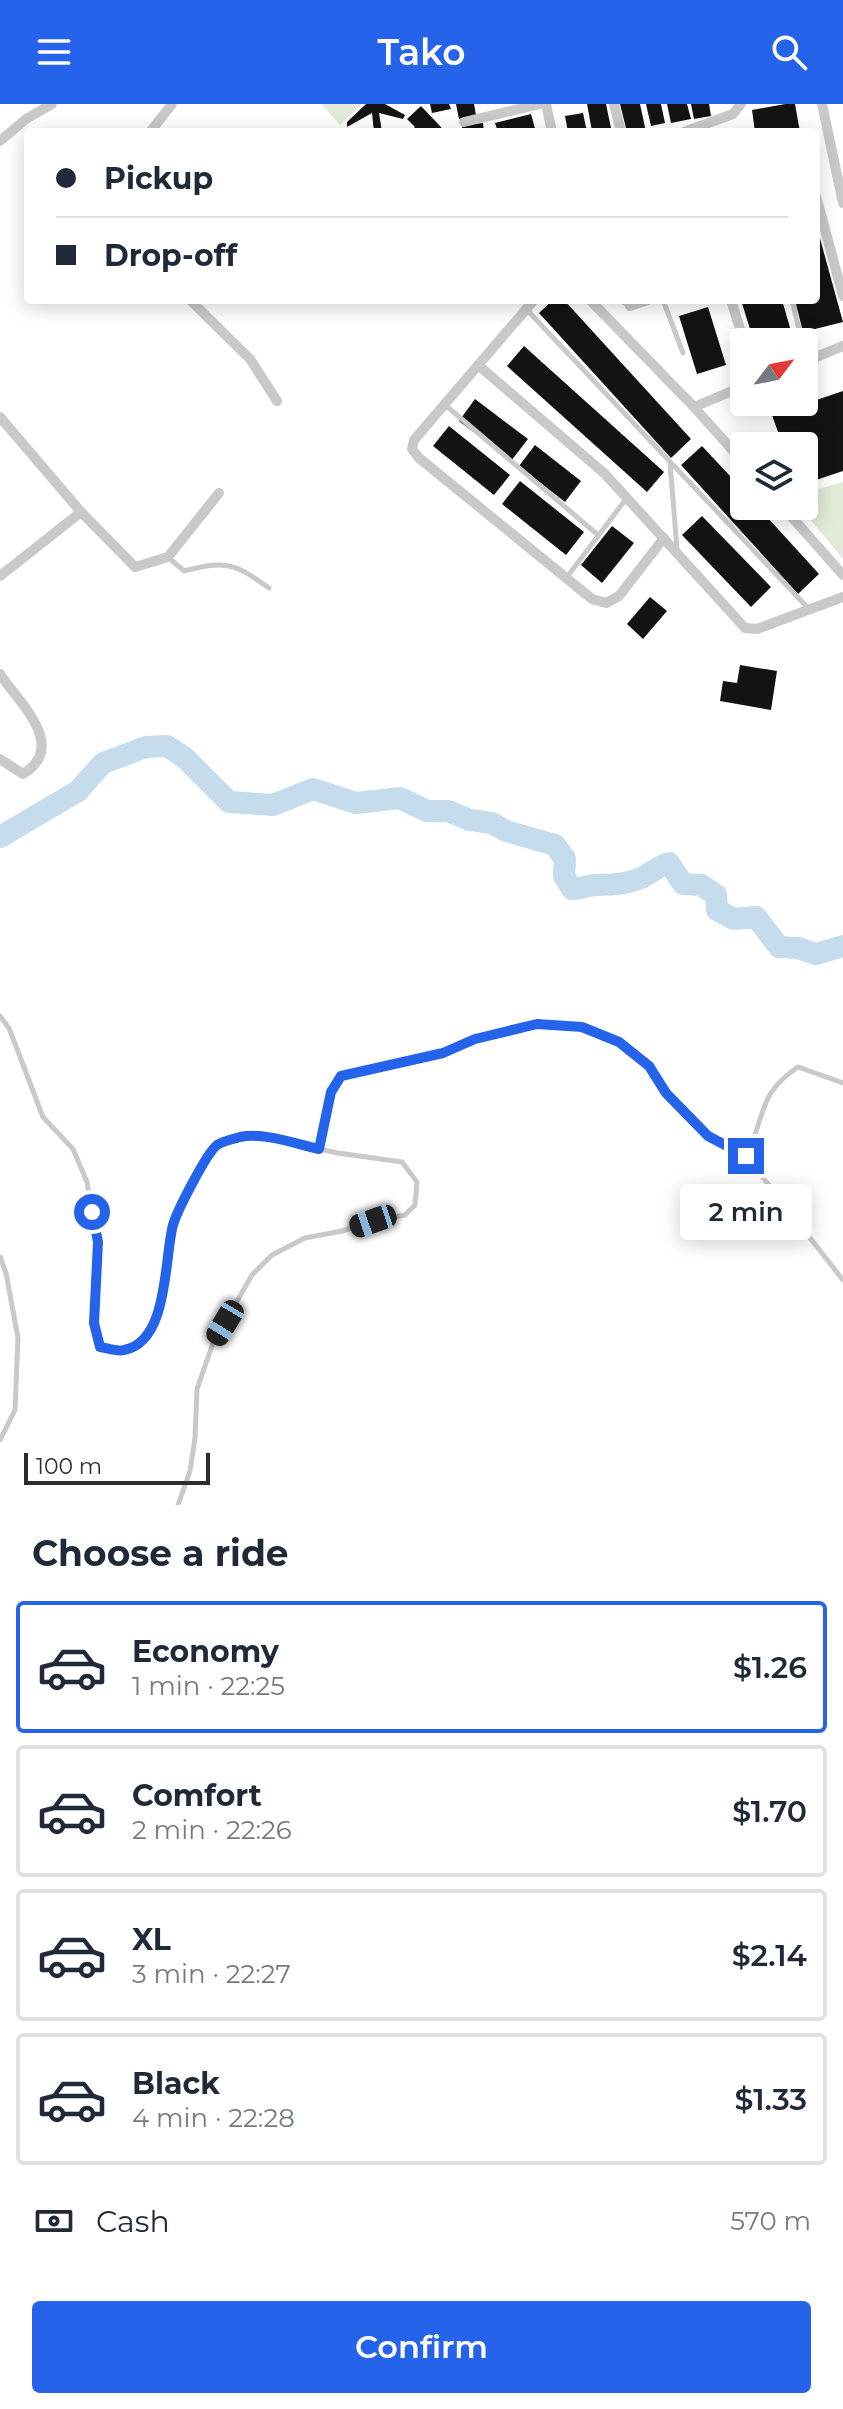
<!DOCTYPE html>
<html lang="en">
<head>
<meta charset="utf-8">
<style>
	:root { --surface:#fff; --page:#f6f6f7; --text:#1f2937; --muted:#747a83; --line:#e0e1e3; --accent:#2563eb }
	body { margin:0; font-family:Montserrat,sans-serif; background:var(--page); color:var(--text); height:100vh; display:flex; flex-direction:column; font-size:30px; white-space:nowrap }
	* { box-sizing:border-box; margin:0 }
	p { font-size:26px; color:var(--muted) }
	.icon { flex:none; width:44px; height:44px; fill:none; stroke:currentColor; stroke-width:2; stroke-linecap:round; stroke-linejoin:round }
	.map { position:relative; height:1401px; overflow:hidden }
	.side { display:flex; flex-direction:column; background:var(--surface); flex:1 }
	.side>* { flex:none }
	.hud { position:absolute; left:24px; top:24px; width:796px; height:176px; border-radius:8px; box-shadow:0 4px 20px #0003; display:grid; align-content:center; height:176px; padding:0 32px; background:var(--surface) }
	.needle { width:52px; rotate:58deg }
	.buttons { position:absolute; left:730px; top:224px; display:grid; gap:16px }
	.buttons a { display:grid; place-items:center; width:88px; height:88px; border-radius:8px; background:var(--surface); box-shadow:0 4px 20px #0003; font-size:40px }
	.scale { position:absolute; left:24px; bottom:20px; width:186px; box-sizing:border-box; padding-left:8px; border:4px solid #2c2c2c; border-top:0; font-size:22px; line-height:28px; white-space:nowrap; color:#2c2c2c; -webkit-text-stroke:6px #fff; paint-order:stroke }
	.end { position:absolute; width:36px; height:36px; margin:-18px; border:10px solid #2563eb; background:#fff; box-shadow:0 0 0 4px #fff }
	.from { border-radius:50% }
	.bubble { position:absolute; height:56px; border-radius:8px; background:var(--surface); box-shadow:0 4px 20px #0003; font-size:26px; font-weight:600; line-height:56px; text-align:center }
	.car { position:absolute; width:24px; height:48px; margin:-24px -12px; border-radius:10px; box-shadow:0 0 6px 2px #0007; background:linear-gradient(#222 24%,#8ab4d8 0 40%,#222 0 76%,#8ab4d8 0 86%,#222 0) }
	.hud b { display:flex; align-items:center; gap:28px; height:76px; font-size:30px }
	.hud b+b { border-top:2px solid var(--line) }
	.hud i { width:20px; height:20px; background:var(--text) }
	ul { padding:0; list-style:none }
	li { display:flex; align-items:center; gap:24px; height:132px; margin:0 16px 12px; padding:0 16px; border:4px solid var(--line); border-radius:8px }
	li div { flex:1 }
	li b { display:block; font-size:30px }
	li em { font-style:normal; font-weight:600 }
	li.on { border-color:var(--accent) }
	li>.icon { width:72px; height:72px; stroke-width:1.5 }
	h2 { padding:0 32px; font-size:36px; line-height:96px }
	.pay { display:flex; align-items:center; gap:20px; height:88px; padding:0 32px; font-size:30px }
	.pay p { margin-inline-start:auto }
	.action { display:flex; gap:16px; margin-top:auto; padding:16px 32px }
	.action a { flex:1; height:92px; border-radius:8px; background:var(--accent); color:#fff; font-size:32px; font-weight:600; line-height:92px; text-align:center }
	header { display:flex; justify-content:space-between; align-items:center; height:104px; padding:0 32px; background:var(--accent); color:#fff; font-size:36px; font-weight:600 }
	.map>svg:first-child { display:block }
	.green { fill:#e2ebd8 }
	.lines { fill:none; stroke-linecap:round; stroke-linejoin:round }
	.river { stroke:#c4dcec; stroke-width:22 }
	.building { fill:#131313 }
	.service { stroke:#c9c9c9; stroke-width:5 }
	.minor { stroke:#c9c9c9; stroke-width:10 }
	.route { stroke:#2563eb; stroke-width:10 }
</style>
</head>
<body>
<header><svg class="icon" aria-label="menu" viewBox="0 0 24 24"><path d="M4 6h16M4 12h16M4 18h16"/></svg>Tako<svg class="icon" aria-label="search" viewBox="0 0 24 24"><circle cx="10" cy="10" r="6"/><path d="M15 15l6 6"/></svg></header>
<div class="map">
<svg width="843" height="1401" viewBox="0 0 843 1401">
	<rect width="100%" height="100%" fill="#fff"/>
	<g class="green">
		<polygon points="321,0 362,0 340,21"/>
		<polygon points="843,378 843,455 799,402 804,402 804,389"/>
	</g>
	<g class="lines">
		<path class="river" d="M0 733 78 687 103 659 146 643 167 642 185 654 229 698 273 701 313 685 356 699 400 694 427 707H448L470 716 492 719 506 727 555 741 565 755 564 772 572 785C581 785 588 781 597 781 616 780 622 781 641 774 651 770 659 761 669 759L683 780 701 781 716 791 717 806 734 815 756 813 779 843 798 844 816 850 843 842"/>
	</g>
	<g class="building">
		<polygon points="366,0 385,0 405,11 403,15 379,9 382,28 374,28 372,9 347,23 347,18"/>
		<polygon points="430,0 449,0 451,5 432,9"/>
		<polygon points="456,0 474,0 476,11 459,15"/>
		<polygon points="587,0 606,0 611,24 592,27"/>
		<polygon points="620,0 640,0 646,28 627,28"/>
		<polygon points="646,0 661,0 665,19 651,22"/>
		<polygon points="667,0 687,0 691,15 671,19"/>
		<polygon points="691,0 709,0 711,12 694,15"/>
		<polygon points="785,0 795,0 800,28 755,28 752,6"/>
		<polygon points="421,2 440,22 446,28 409,28 415,23 407,15"/>
		<polygon points="583,9 587,28 568,28 565,12"/>
		<polygon points="531,10 536,28 498,28 495,19"/>
		<polygon points="483,19 484,28 462,28 462,21"/>
		<polygon points="816,120 843,218 803,228 795,196 816,196"/>
		<polygon points="553,196 564,196 691,335 671,354 539,209"/>
		<polygon points="741,196 782,196 793,234 781,238 754,238"/>
		<polygon points="708,203 726,261 697,270 679,212"/>
		<polygon points="524,242 664,368 647,388 507,262"/>
		<polygon points="843,287 843,367 804,380 804,342 783,342 772,311"/>
		<polygon points="475,295 528,335 511,357 459,317"/>
		<polygon points="449,322 510,371 494,391 433,342"/>
		<polygon points="535,341 581,377 565,398 519,362"/>
		<polygon points="702,342 744,387 744,402 757,402 819,470 798,490 681,361"/>
		<polygon points="520,377 584,428 566,451 502,400"/>
		<polygon points="702,412 771,483 751,503 682,431"/>
		<polygon points="612,422 634,439 602,479 581,461"/>
		<polygon points="650,493 667,507 643,535 627,520"/>
		<polygon points="740,561 777,567 771,606 720,597 723,577 737,579"/>
	</g>
	<g class="lines">
		<g class="service">
			<polyline points="619,196 630,202"/>
			<polyline points="663,196 683,249"/>
			<polyline points="792,196 802,238"/>
			<polyline points="527,206 808,504"/>
			<polyline points="804,244 807,256"/>
			<polyline points="444,300 598,431"/>
			<polyline points="670,359 677,445"/>
			<path d="M169 454 184 467C226 456 234 459 269 484"/>
			<polyline points="567,473 626,395"/>
			<polyline points="0,912 9,924 43,1013 73,1045 87,1078 98,1138 94,1219 100,1243 123,1247 136,1241 149,1228 162,1199 173,1119 206,1054 218,1040 244,1032 274,1035 338,1049 402,1058 417,1078 415,1101 405,1111 373,1117 342,1127 305,1134 272,1151 252,1171 213,1239 197,1285 195,1334 190,1367 178,1401"/>
			<polyline points="319,1045 331,988 341,972 443,949 475,935 537,920 582,923 619,938 649,962 666,989 708,1032 746,1052 843,1176"/>
			<path d="M746 1052C766 1013 757 990 798 963L843 979"/>
			<polyline points="0,1153 6,1169 18,1234 15,1306 0,1336"/>
		</g>
		<g class="minor">
			<polyline points="546,0 552,28"/>
			<polyline points="614,0 621,28"/>
			<polyline points="822,0 843,99"/>
			<polyline points="464,18 540,0"/>
			<polyline points="150,28 172,0"/>
			<polyline points="684,28 733,10 741,0"/>
			<polyline points="0,37 26,15 52,0"/>
			<polyline points="816,92 843,192"/>
			<polyline points="190,196 250,255 277,297"/>
			<polyline points="534,196 414,336 412,345 419,354 592,495 606,499 619,492 664,434"/>
			<polyline points="590,196 694,303 744,359"/>
			<polyline points="731,196 744,238"/>
			<polyline points="630,202 648,196"/>
			<polyline points="804,258 843,242"/>
			<polyline points="478,261 605,370 745,524 757,525 843,493"/>
			<polyline points="694,303 744,282"/>
			<polyline points="0,313 81,408 135,463 168,453 219,389"/>
			<polyline points="782,402 843,471"/>
			<polyline points="0,472 81,408"/>
			<path d="M0 570C18 598 69 642 23 670L0 655"/>
		</g>
	</g>
	<g class="lines">
		<path class="route" d="M92 1108 98 1138 94 1219 100 1243C107 1244 117 1248 124 1246 169 1238 164 1154 173 1121 177 1107 206 1050 217 1041 223 1037 234 1035 240 1033 264 1028 296 1040 319 1045L331 988 341 972 443 949 475 935 537 920 582 923 619 938 649 962 666 989 708 1032 746 1052"/>
	</g>
</svg>
<div class="buttons">
<a><svg class="needle" viewBox="-14 -14 28 28"><path d="M0-13l5 13h-10z" fill="#e53935"/><path d="M0 13l5-13h-10z" fill="#747a83"/></svg></a>
<a><svg class="icon" aria-label="layers" viewBox="0 0 24 24"><path d="M12 4l9 5-9 5-9-5zM3 14l9 5 9-5"/></svg></a>
</div>
<div class="scale">100 m</div>
<i class="end from" style="left:92px;top:1108px"></i>
<i class="end" style="left:746px;top:1052px"></i>
<div class="bubble" style="left:680px;top:1080px;width:132px">2 min</div>
<i class="car" style="left:373px;top:1117px;rotate:251deg"></i>
<i class="car" style="left:225px;top:1219px;rotate:211deg"></i>
<div class="hud">
<b><i class="from"></i>Pickup</b>
<b><i></i>Drop-off</b>
</div>
</div>
<section class="side">
<h2>Choose a ride</h2>
<ul>
<li class="on"><svg class="icon" aria-label="car" viewBox="0 0 24 24"><path d="M5 17H2v-5l4-1 3-4h7l3 4 3 1v5h-3M9 17h6M6 11h13"/><circle cx="7" cy="17" r="2"/><circle cx="17" cy="17" r="2"/></svg><div><b>Economy</b><p>1 min · 22:25</p></div><em>$1.26</em></li>
<li><svg class="icon" aria-label="car" viewBox="0 0 24 24"><path d="M5 17H2v-5l4-1 3-4h7l3 4 3 1v5h-3M9 17h6M6 11h13"/><circle cx="7" cy="17" r="2"/><circle cx="17" cy="17" r="2"/></svg><div><b>Comfort</b><p>2 min · 22:26</p></div><em>$1.70</em></li>
<li><svg class="icon" aria-label="car" viewBox="0 0 24 24"><path d="M5 17H2v-5l4-1 3-4h7l3 4 3 1v5h-3M9 17h6M6 11h13"/><circle cx="7" cy="17" r="2"/><circle cx="17" cy="17" r="2"/></svg><div><b>XL</b><p>3 min · 22:27</p></div><em>$2.14</em></li>
<li><svg class="icon" aria-label="car" viewBox="0 0 24 24"><path d="M5 17H2v-5l4-1 3-4h7l3 4 3 1v5h-3M9 17h6M6 11h13"/><circle cx="7" cy="17" r="2"/><circle cx="17" cy="17" r="2"/></svg><div><b>Black</b><p>4 min · 22:28</p></div><em>$1.33</em></li>
</ul>
<div class="pay"><svg class="icon" aria-label="cash" viewBox="0 0 24 24"><path d="M3 7h18v10H3z"/><circle cx="12" cy="12" r="2"/></svg>Cash<p>570 m</p></div>
<div class="action"><a>Confirm</a></div>
</section>
</body>
</html>
